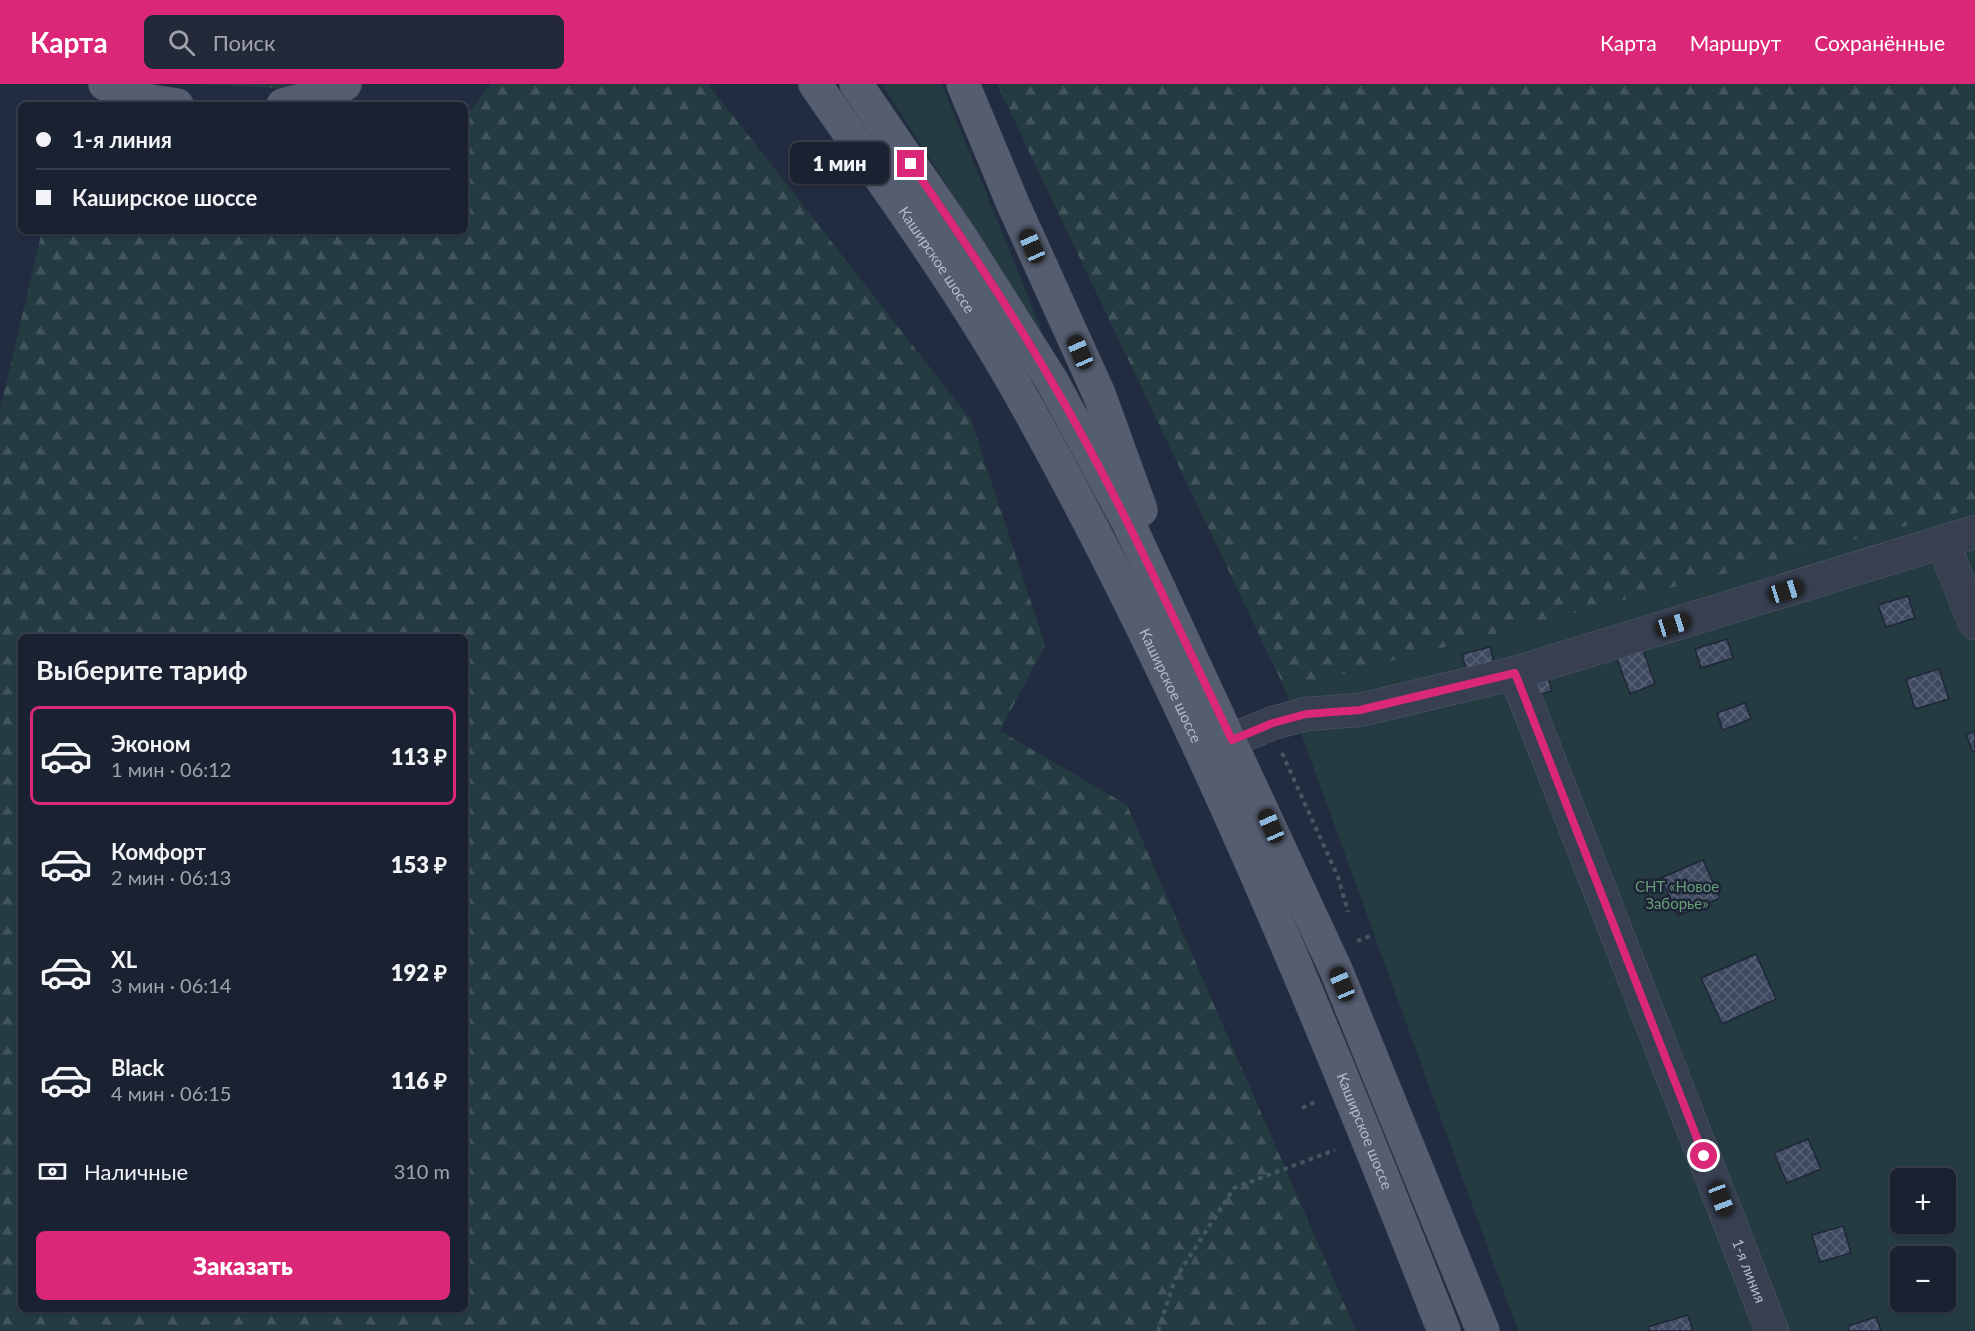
<!DOCTYPE html>
<html lang="ru">
<head>
<meta charset="utf-8">
<style>
	:root { --surface:#1a2130; --page:#232938; --text:#f1f3f6; --muted:#9fa3ab; --line:#383e4c; --accent:#db2777 }
	body { margin:0; font-family:Lato,sans-serif; background:var(--page); color:var(--text); height:100vh; display:flex; flex-direction:column; font-size:22px; white-space:nowrap }
	* { box-sizing:border-box; margin:0 }
	p { font-size:20px; color:var(--muted) }
	.icon { flex:none; width:33px; height:33px; fill:none; stroke:currentColor; stroke-width:2; stroke-linecap:round; stroke-linejoin:round }
	.map { position:relative; flex:1; overflow:hidden }
	.details { position:absolute; left:18px; top:550px; width:450px; height:678px; display:flex; flex-direction:column; background:var(--surface); border-radius:9px; box-shadow:0 2px 4px #0004,0 0 0 2px var(--line) }
	.details>* { flex:none }
	.guide { position:absolute; left:18px; top:18px; width:450px; height:132px; border-radius:9px; box-shadow:0 2px 4px #0004,0 0 0 2px var(--line); display:grid; align-content:center; height:132px; padding:0 18px; background:var(--surface) }
	.fabs { position:absolute; left:1890px; top:1084px; display:grid; gap:12px }
	.fabs a { display:grid; place-items:center; width:66px; height:66px; border-radius:9px; background:var(--surface); box-shadow:0 2px 4px #0004,0 0 0 2px var(--line); font-size:30px }
	.end { position:absolute; width:27px; height:27px; margin:-14px; border:8px solid #db2777; background:#fff; box-shadow:0 0 0 3px #fff }
	.from { border-radius:50% }
	.bubble { position:absolute; height:42px; border-radius:9px; background:var(--surface); box-shadow:0 2px 4px #0004,0 0 0 2px var(--line); font-size:20px; font-weight:800; line-height:42px; text-align:center }
	.car { position:absolute; width:18px; height:36px; margin:-18px -9px; border-radius:8px; box-shadow:0 0 4px 2px #0007; background:linear-gradient(#222 24%,#8ab4d8 0 40%,#222 0 76%,#8ab4d8 0 86%,#222 0) }
	.guide b { display:flex; align-items:center; gap:21px; height:57px; font-size:22px }
	.guide b+b { border-top:2px solid var(--line) }
	.guide i { width:15px; height:15px; background:var(--text) }
	ul { padding:0; list-style:none }
	li { display:flex; align-items:center; gap:18px; height:99px; margin:0 12px 9px; padding:0 6px; border:3px solid transparent; border-radius:9px }
	li div { flex:1 }
	li b { display:block; font-size:22px }
	li em { font-style:normal; font-weight:800 }
	li.on { border-color:var(--accent) }
	li>.icon { width:54px; height:54px; stroke-width:1.5 }
	h2 { padding:0 18px; font-size:27px; line-height:72px }
	.pay { display:flex; align-items:center; gap:15px; height:66px; padding:0 18px; font-size:22px }
	.pay p { margin-inline-start:auto }
	.action { display:flex; gap:12px; margin-top:auto; padding:12px 18px }
	.action a { flex:1; height:69px; border-radius:9px; background:var(--accent); color:#fff; font-size:24px; font-weight:800; line-height:69px; text-align:center }
	header { display:flex; align-items:center; gap:36px; box-sizing:border-box; height:84px; padding:0 30px; background:var(--accent); color:#fff }
	header strong { font-size:28px }
	nav { display:flex; gap:33px; margin-inline-start:auto; font-size:21px }
	.search { width:420px; height:54px; background:var(--page); display:flex; align-items:center; gap:15px; box-sizing:border-box; padding:0 21px; border-radius:9px; color:var(--muted); font-size:22px }
	.map>svg:first-child { display:block }
	.green { fill:#243b41; fill-rule:evenodd }
	.forest { fill:url(#forest-firs); fill-rule:evenodd }
	.building { fill:url(#building-cross-hatch); stroke:#1e2637; stroke-width:1.5 }
	.lines { fill:none; stroke-linecap:round; stroke-linejoin:round }
	.minor-casing { stroke:#525a6b; stroke-width:34 }
	.major-casing { stroke:#404859; stroke-width:34 }
	.path { stroke:#43585e; stroke-width:4; stroke-dasharray:4.5 4.5; stroke-linecap:butt }
	.minor { stroke:#373f50; stroke-width:33 }
	.major { stroke:#555d70; stroke-width:33 }
	.route { stroke:#db2777; stroke-width:8 }
	.labels { text-anchor:middle; stroke-width:5; stroke-linejoin:round; paint-order:stroke }
	.street-label { font-size:15px; fill:#b3bacb; stroke:#1c2435 }
	.park-label { font-size:15px; fill:#689e7a; stroke:#1c2435 }
</style>
</head>
<body>
<header>
<strong>Карта</strong>
<div class="search"><svg class="icon" aria-label="search" viewBox="0 0 24 24"><circle cx="10" cy="10" r="6"/><path d="M15 15l6 6"/></svg>Поиск</div>
<nav><a>Карта</a><a>Маршрут</a><a>Сохранённые</a></nav>
</header>
<div class="map">
<svg width="1975" height="1247" viewBox="0 0 1975 1247">
	<defs>
		<pattern id="forest-firs" width="22" height="20" patternUnits="userSpaceOnUse" patternTransform="scale(1.5)"><rect width="22" height="20" fill="#243b41"/><path d="M5 1l3.5 6h-7zM16 11l3.5 6h-7z" fill="#41555b"/></pattern>
		<pattern id="building-cross-hatch" width="8" height="8" patternUnits="userSpaceOnUse" patternTransform="scale(1.5)"><rect width="8" height="8" fill="#3e4a60"/><path d="M0 0l8 8M0 8l8-8" fill="none" stroke="#586275"/></pattern>
	</defs>
	<rect width="100%" height="100%" fill="#222c40"/>
	<g class="green">
		<polygon points="882,0 942,0 1045,255"/>
		<path d="M1975 424V1247H1518L1285 605ZM1900 1095H1946V1140H1900ZM1900 1173H1946V1218H1900Z"/>
	</g>
	<g class="forest">
		<polygon points="192,0 306,0 299,5"/>
		<path d="M491 0H708L971 336 1045 561 1000 647 1127 721 1356 1247H0V326L42 147H465V33ZM21 554H465V1226H21Z"/>
		<polygon points="997,0 1975,0 1975,424 1285,605"/>
	</g>
	<g class="building">
		<polygon points="1908,512 1915,534 1886,543 1878,521"/>
		<polygon points="1727,555 1733,574 1701,584 1695,565"/>
		<polygon points="1490,563 1495,582 1467,589 1462,570"/>
		<polygon points="1643,566 1655,600 1630,610 1617,575"/>
		<polygon points="1939,585 1949,615 1915,625 1906,595"/>
		<polygon points="1548,594 1552,607 1534,612 1530,599"/>
		<polygon points="1745,619 1751,635 1723,646 1717,629"/>
		<polygon points="1975,647 1975,667 1973,668 1966,651"/>
		<polygon points="1703,776 1720,814 1678,832 1661,794"/>
		<polygon points="1756,870 1776,915 1722,940 1701,894"/>
		<polygon points="1808,1055 1821,1085 1787,1099 1774,1069"/>
		<polygon points="1843,1142 1851,1169 1820,1178 1812,1151"/>
		<polygon points="1688,1231 1693,1247 1649,1247 1648,1243"/>
		<polygon points="1876,1233 1881,1247 1849,1247 1848,1242"/>
	</g>
	<g class="lines">
		<defs>
			<g id="minor">
				<polyline points="1943,459 1975,539"/>
				<path id="s1" d="M1515 589 1772 1247"/>
				<polyline points="1232,656 1273,639 1306,630 1360,626 1515,589 1975,448"/>
			</g>
			<g id="major">
				<polyline points="105,0 150,17 177,21"/>
				<path id="s2" d="M815 0C887 104 963 207 1024 317 1190 614 1320 932 1444 1247"/>
				<polyline points="856,0 961,153 1052,297 1129,440 1336,886 1483,1247"/>
				<polyline points="963,0 1013,120 1099,310 1141,426"/>
				<polyline points="283,21 328,9 345,0"/>
			</g>
		</defs>
		<use href="#minor" class="minor-casing"/>
		<use href="#major" class="major-casing"/>
		<g class="path">
			<polyline points="1282,669 1338,793 1348,828"/>
			<polyline points="1357,857 1370,852"/>
			<polyline points="1302,1024 1315,1018 1313,1015"/>
			<polyline points="1158,1247 1175,1195 1234,1104 1335,1066"/>
		</g>
		<use href="#minor" class="minor"/>
		<use href="#major" class="major"/>
	</g>
	<g class="lines">
		<path class="route" d="M911 80C960 151 1009 223 1052 298 1120 414 1174 536 1232 656L1273 639 1306 630 1360 626 1515 589 1704 1072"/>
	</g>
	<g class="labels">
		<g class="street-label">
			<text dy="5" stroke="none"><textPath href="#s2" startOffset="214">Каширское шоссе</textPath></text>
			<text dy="5" stroke="none"><textPath href="#s2" startOffset="700">Каширское шоссе</textPath></text>
			<text dy="5" stroke="none"><textPath href="#s2" startOffset="1186">Каширское шоссе</textPath></text>
			<text dy="5" stroke="none"><textPath href="#s1" startOffset="642">1-я линия</textPath></text>
		</g>
		<g class="park-label">
			<text x="1677" y="808">СНТ «Новое<tspan x="1677" dy="17">Заборье»</tspan></text>
		</g>
	</g>
</svg>
<div class="fabs">
<a>+</a>
<a>−</a>
</div>
<i class="end from" style="left:1704px;top:1072px"></i>
<i class="end" style="left:911px;top:80px"></i>
<div class="bubble" style="left:790px;top:58px;width:99px">1 мин</div>
<i class="car" style="left:1032px;top:162px;rotate:336deg"></i>
<i class="car" style="left:1080px;top:268px;rotate:336deg"></i>
<i class="car" style="left:1786px;top:507px;rotate:73deg"></i>
<i class="car" style="left:1673px;top:541px;rotate:73deg"></i>
<i class="car" style="left:1271px;top:742px;rotate:336deg"></i>
<i class="car" style="left:1342px;top:900px;rotate:337deg"></i>
<i class="car" style="left:1721px;top:1115px;rotate:159deg"></i>
<div class="guide">
<b><i class="from"></i>1-я линия</b>
<b><i></i>Каширское шоссе</b>
</div>
<section class="details">
<h2>Выберите тариф</h2>
<ul>
<li class="on"><svg class="icon" aria-label="car" viewBox="0 0 24 24"><path d="M5 17H2v-5l4-1 3-4h7l3 4 3 1v5h-3M9 17h6M6 11h13"/><circle cx="7" cy="17" r="2"/><circle cx="17" cy="17" r="2"/></svg><div><b>Эконом</b><p>1 мин · 06:12</p></div><em>113 ₽</em></li>
<li><svg class="icon" aria-label="car" viewBox="0 0 24 24"><path d="M5 17H2v-5l4-1 3-4h7l3 4 3 1v5h-3M9 17h6M6 11h13"/><circle cx="7" cy="17" r="2"/><circle cx="17" cy="17" r="2"/></svg><div><b>Комфорт</b><p>2 мин · 06:13</p></div><em>153 ₽</em></li>
<li><svg class="icon" aria-label="car" viewBox="0 0 24 24"><path d="M5 17H2v-5l4-1 3-4h7l3 4 3 1v5h-3M9 17h6M6 11h13"/><circle cx="7" cy="17" r="2"/><circle cx="17" cy="17" r="2"/></svg><div><b>XL</b><p>3 мин · 06:14</p></div><em>192 ₽</em></li>
<li><svg class="icon" aria-label="car" viewBox="0 0 24 24"><path d="M5 17H2v-5l4-1 3-4h7l3 4 3 1v5h-3M9 17h6M6 11h13"/><circle cx="7" cy="17" r="2"/><circle cx="17" cy="17" r="2"/></svg><div><b>Black</b><p>4 мин · 06:15</p></div><em>116 ₽</em></li>
</ul>
<div class="pay"><svg class="icon" aria-label="cash" viewBox="0 0 24 24"><path d="M3 7h18v10H3z"/><circle cx="12" cy="12" r="2"/></svg>Наличные<p>310 m</p></div>
<div class="action"><a>Заказать</a></div>
</section>
</div>
</body>
</html>
